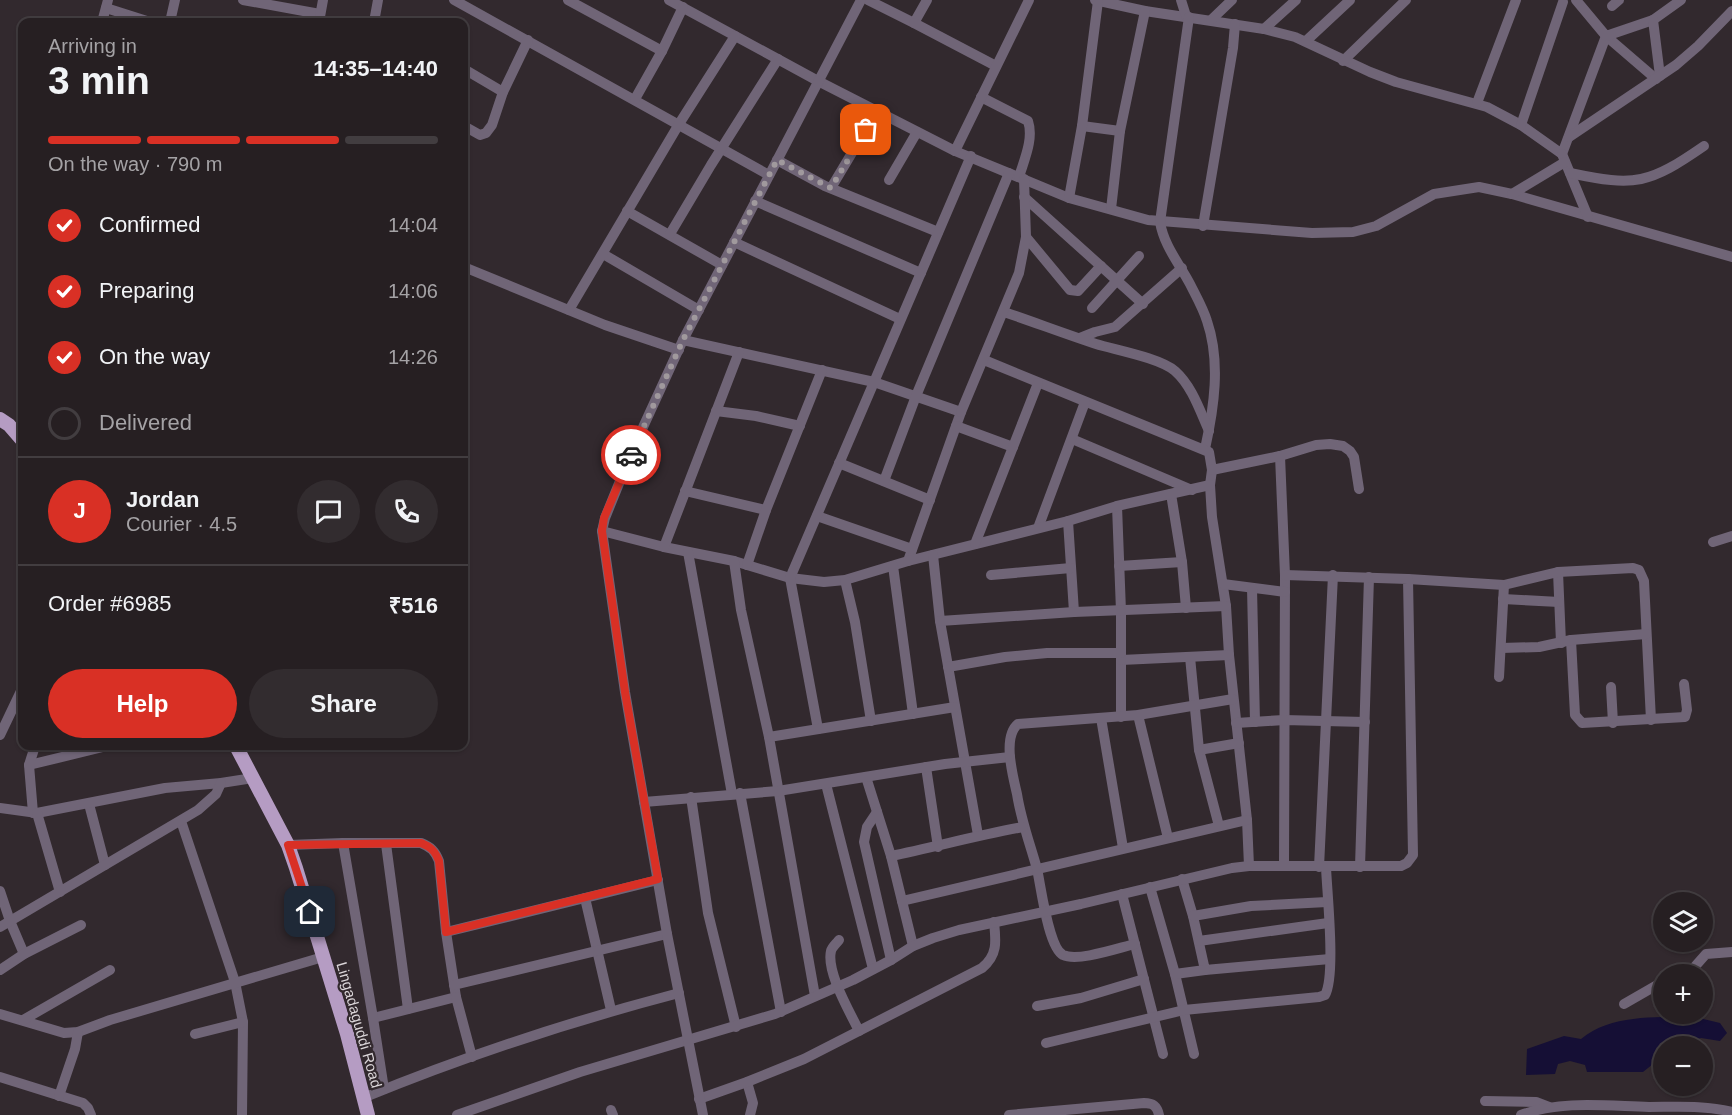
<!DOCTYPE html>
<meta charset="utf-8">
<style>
:root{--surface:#261f22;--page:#322c2f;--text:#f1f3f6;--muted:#a4a2a5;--line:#423d40;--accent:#d93025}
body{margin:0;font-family:Helvetica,sans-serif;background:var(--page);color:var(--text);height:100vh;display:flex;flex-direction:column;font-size:22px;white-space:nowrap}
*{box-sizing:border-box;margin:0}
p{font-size:20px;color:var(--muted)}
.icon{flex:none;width:33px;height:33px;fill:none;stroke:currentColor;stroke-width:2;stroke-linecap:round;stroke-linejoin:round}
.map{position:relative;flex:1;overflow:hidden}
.panel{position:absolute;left:18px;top:18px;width:450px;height:732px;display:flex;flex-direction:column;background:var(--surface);border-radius:12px;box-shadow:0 2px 4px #0004,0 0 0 2px var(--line)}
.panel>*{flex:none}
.tools{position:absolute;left:1653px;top:892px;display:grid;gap:12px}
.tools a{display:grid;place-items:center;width:60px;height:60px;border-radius:50%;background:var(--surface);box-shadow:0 2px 4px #0004,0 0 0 2px var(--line);font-size:30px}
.pin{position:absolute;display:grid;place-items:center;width:51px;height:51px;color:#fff;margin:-26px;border-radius:12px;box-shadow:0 3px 9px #0006}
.courier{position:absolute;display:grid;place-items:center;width:60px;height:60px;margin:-30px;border:4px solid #d93025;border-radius:50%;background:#fff;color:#222;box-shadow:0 2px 8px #0007}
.head em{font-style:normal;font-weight:600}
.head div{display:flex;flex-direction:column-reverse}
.head{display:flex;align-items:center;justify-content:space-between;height:102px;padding:0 30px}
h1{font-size:39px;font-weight:600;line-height:45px}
.bar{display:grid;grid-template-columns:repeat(4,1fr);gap:9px 6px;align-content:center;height:72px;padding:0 30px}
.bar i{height:8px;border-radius:4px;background:var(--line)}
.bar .on{background:var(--accent)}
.bar p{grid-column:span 4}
.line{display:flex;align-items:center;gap:15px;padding:0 30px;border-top:2px solid var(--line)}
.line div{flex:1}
.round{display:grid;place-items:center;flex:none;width:63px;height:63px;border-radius:32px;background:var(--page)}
ol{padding:0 30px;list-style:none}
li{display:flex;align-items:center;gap:18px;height:66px}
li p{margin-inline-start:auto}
li .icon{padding:6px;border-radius:50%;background:var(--accent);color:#fff;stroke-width:4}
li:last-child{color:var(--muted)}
li i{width:33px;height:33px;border:3px solid var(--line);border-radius:50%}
.primary-button{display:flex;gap:12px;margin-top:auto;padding:12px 30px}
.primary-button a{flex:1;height:69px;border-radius:36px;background:var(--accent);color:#fff;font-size:24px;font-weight:600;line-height:69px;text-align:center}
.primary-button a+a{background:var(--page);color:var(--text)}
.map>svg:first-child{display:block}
.water{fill:#150f35}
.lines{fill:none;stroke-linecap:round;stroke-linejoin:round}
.minor{stroke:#706577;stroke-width:10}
.major{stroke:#b59cc3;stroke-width:14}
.done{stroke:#a0999d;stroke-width:6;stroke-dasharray:0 10.8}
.route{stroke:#d93025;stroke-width:8}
.labels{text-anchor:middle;stroke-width:4.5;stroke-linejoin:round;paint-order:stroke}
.street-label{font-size:15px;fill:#dbd6d9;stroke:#32292e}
</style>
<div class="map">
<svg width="1732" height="1115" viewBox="0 0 1732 1115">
<rect width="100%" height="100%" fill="#32292e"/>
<!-- water -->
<path class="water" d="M1691 1016 1720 1023 1727 1033 1720 1041 1701 1038 1676 1047H1664L1663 1056 1643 1072H1587L1585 1065 1570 1061 1558 1064 1555 1074 1526 1075 1527 1049 1564 1036 1581 1039C1611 1014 1654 1018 1691 1016Z"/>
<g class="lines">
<!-- minor -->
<g class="minor">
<polyline points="243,0 320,14"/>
<polyline points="454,0 769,175"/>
<polyline points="568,0 662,51"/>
<polyline points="669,0 818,81 955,151 1069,198 1148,220 1312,233 1353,232 1376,226 1434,194 1479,187 1512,194 1732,257"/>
<polyline points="868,0 914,23 927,0"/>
<polyline points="1095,0 1145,11 1264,29 1295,37 1370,72 1396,82 1487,107 1521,125 1562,154 1606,36 1656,79"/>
<polyline points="1181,0 1186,16"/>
<polyline points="1576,0 1606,36 1653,20 1681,0"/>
<polyline points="1612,6 1619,0"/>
<polyline points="106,8 150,22"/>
<path d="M1189 17 1160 222C1164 246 1179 263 1190 284 1196 296 1203 308 1207 321 1221 362 1214 408 1205 449"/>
<polyline points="1211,20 1232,0"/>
<polyline points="1653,20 1660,76"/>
<polyline points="102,22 108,0"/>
<polyline points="170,22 175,0"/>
<polyline points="319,22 323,0"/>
<polyline points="374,22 378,0"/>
<polyline points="914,23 996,66"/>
<polyline points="1264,29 1296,0"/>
<polyline points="1306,41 1350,0"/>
<polyline points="1343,61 1406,0"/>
<polyline points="464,69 503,92"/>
<path d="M981 97 1028 121C1034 139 1024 160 1019 177"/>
<polyline points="635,99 662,51 683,7"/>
<polyline points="1477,103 1516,0"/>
<polyline points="1521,125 1563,2"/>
<polyline points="464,126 480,135 486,133 492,125 503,92 528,40"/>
<polyline points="1082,126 1120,131"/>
<polyline points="1569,137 1676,65 1698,46 1732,11"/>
<polyline points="955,151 1029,0"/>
<polyline points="1562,154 1588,217"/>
<polyline points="777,160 825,186 938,232"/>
<polyline points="464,164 464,199"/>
<path d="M1570 173C1636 187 1649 184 1704 146"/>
<polyline points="889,180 917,132"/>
<polyline points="831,188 877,111"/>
<polyline points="1512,194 1565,162"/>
<polyline points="1024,197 1143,304"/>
<polyline points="1069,198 1082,126 1098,1"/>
<polyline points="755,201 921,273"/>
<polyline points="1111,209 1120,131 1145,11"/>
<polyline points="627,211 722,265"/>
<polyline points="1203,226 1233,48 1235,24"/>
<polyline points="670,234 711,165 778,59"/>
<polyline points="1026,237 1070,290 1078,291 1101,266"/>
<polyline points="734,242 900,319"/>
<polyline points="603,254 699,310"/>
<polyline points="464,267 605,325 679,350"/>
<polyline points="1092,308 1139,256"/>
<polyline points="569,310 679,124 735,36"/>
<path d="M1004 312C1034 322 1065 334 1096 344 1116 350 1160 358 1175 371 1192 386 1200 411 1209 431"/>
<polyline points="1080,338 1095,332 1115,327 1182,268"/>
<polyline points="683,340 874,382 961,412 908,561"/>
<polyline points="984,360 1209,452 1212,470 1210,485 1212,517 1226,606 1229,655 1247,820 1249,866"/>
<polyline points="716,411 756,416 800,426"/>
<polyline points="961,412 1019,273 1026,237 1024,179"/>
<polyline points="956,426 1013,447"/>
<polyline points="1072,439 1192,490"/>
<polyline points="1280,456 1285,575 1284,866"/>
<polyline points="839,463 930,500"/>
<polyline points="1212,470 1280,456 1316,445 1330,444 1343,446 1350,451 1354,457 1359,489"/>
<polyline points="884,481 916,396 1009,173"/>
<polyline points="685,491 766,510"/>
<polyline points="1171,494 1182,562 1186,608"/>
<polyline points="1117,506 1121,611 1121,717"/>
<polyline points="817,516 912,549"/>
<polyline points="1068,521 1074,612"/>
<polyline points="1038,528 1085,402"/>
<polyline points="602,531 664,547 734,561 790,578 824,582 845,580 908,561 1068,521 1117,506 1210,485"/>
<polyline points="1713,542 1732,536"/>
<polyline points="975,544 1038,383"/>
<polyline points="664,547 739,352"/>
<polyline points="688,552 732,794"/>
<polyline points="933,555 940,621 978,835"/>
<polyline points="734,561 741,610 769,737 815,996"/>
<polyline points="747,565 766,510 822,370"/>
<polyline points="893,566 913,714"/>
<polyline points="1119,566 1182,562"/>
<polyline points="1558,572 1561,643"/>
<polyline points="991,575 1071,568"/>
<polyline points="1408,579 1504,585 1558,572 1633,568 1639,570 1644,581 1651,720"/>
<polyline points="845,580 855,622 871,721"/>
<polyline points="1223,584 1285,592"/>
<polyline points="1252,588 1255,722"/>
<polyline points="1503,599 1559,602"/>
<polyline points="940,621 1074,612 1226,606"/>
<polyline points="1571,640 1575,715 1582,723 1685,717 1687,710 1684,684"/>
<polyline points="1501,648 1539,647 1571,640 1646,634"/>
<polyline points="1190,657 1199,750 1219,826"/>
<polyline points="1121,660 1229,655"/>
<polyline points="948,667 1005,657 1047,653 1121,653"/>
<polyline points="1499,677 1504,585"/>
<polyline points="1611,687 1613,723"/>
<polyline points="1138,715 1168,838"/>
<polyline points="1101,718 1123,848"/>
<polyline points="1236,723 1284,720 1365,722"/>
<polyline points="818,729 790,578 971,156"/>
<polyline points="0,735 22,689"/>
<polyline points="769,737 955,707"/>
<polyline points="1199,750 1239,743"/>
<polyline points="29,765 107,746"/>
<polyline points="926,767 938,847"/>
<polyline points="866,777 891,856"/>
<polyline points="826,784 873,969"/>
<polyline points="740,793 781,1012"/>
<polyline points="691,797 708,913 736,1027"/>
<polyline points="644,802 778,791 945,764 1010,757"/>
<polyline points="89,804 105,865"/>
<polyline points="0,808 37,813 165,788 221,783 253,778"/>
<polyline points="877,812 867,827 864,842 891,960"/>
<polyline points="33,813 29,765 35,746"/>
<polyline points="37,813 60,892"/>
<polyline points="181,821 235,982 243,1022 242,1115"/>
<path d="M343 843H421C431 847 435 851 439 861L446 932 456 997 373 1018"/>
<polyline points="386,844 408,1009"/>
<polyline points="288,845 343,843 373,1018 384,1089"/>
<polyline points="1319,867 1333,575"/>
<polyline points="1360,867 1369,577"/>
<polyline points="1182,879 1193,916 1205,970 1330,959"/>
<polyline points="1150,887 1175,974 1194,1054"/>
<polyline points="0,891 10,921 24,954"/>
<polyline points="1122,894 1163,1054"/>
<polyline points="585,898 611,1010"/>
<polyline points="902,901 1247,820"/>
<polyline points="1193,916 1251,906 1327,902"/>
<polyline points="0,927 198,810 216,794 221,783"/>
<polyline points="446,932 658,880"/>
<path d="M839 940C836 944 832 947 831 951 826 972 850 1012 859 1031"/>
<polyline points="1199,941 1328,923"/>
<path d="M1135 944C1118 948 1078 962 1063 955 1048 947 1041 886 1037 869 1030 844 1021 820 1017 794 1013 776 1002 737 1018 724L1138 715 1233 699"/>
<path d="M913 946 891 856C935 847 978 835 1023 827"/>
<polyline points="0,970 24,954 81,925"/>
<polyline points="1175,974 1205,970"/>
<polyline points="1683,975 1691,971 1706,954 1732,952"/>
<polyline points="454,985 667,934"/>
<polyline points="456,997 472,1057"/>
<polyline points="1624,1004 1664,981"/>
<polyline points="1037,1006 1081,998 1144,979"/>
<polyline points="0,1014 64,1033 78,1032 110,1020 323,957"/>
<polyline points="23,1020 110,970"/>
<polyline points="195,1034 243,1022"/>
<path d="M1046 1043 1184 1010 1319 997 1325 995C1336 976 1327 893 1326 867"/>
<polyline points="0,1077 83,1103 88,1108 91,1115"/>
<polyline points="747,1082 753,1103 750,1115"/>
<polyline points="59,1096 75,1049 78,1032"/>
<path d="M363 1098C465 1056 572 1021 679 993"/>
<path d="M699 1099 747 1082 804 1059 982 968C998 955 996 941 994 922"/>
<polyline points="1485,1101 1536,1102 1549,1107"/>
<polyline points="611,1110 613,1115"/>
<polyline points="457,1115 580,1072 775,1014 853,980 891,960 913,946 933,938 959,930 1081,904 1232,868 1249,866 1401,866 1407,863 1413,855 1408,579 1285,575"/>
<polyline points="703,1115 667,934 625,692 602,531 605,518 633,449 683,340 861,0"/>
<path d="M1009 1115 1144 1103C1153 1103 1157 1106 1159 1115"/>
<path d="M1521 1115C1561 1100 1607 1106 1649 1107 1676 1107 1706 1105 1732 1112"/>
</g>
<!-- major -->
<g class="major">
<polyline points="0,419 9,425 22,440"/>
<polyline points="236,746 288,845 296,868 347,1034 368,1115"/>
</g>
</g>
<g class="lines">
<!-- done -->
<polyline class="done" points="631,455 683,340 777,160 831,188 866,130"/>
<!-- route -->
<path class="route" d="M310 912 288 845 421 843C431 847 435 851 439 861L446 932 658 879 625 692 602 531 604 518 631 455"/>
</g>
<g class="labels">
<!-- street labels -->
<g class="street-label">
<text transform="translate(359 1025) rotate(74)" y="5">Lingadaguddi Road</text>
</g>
</g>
</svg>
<div class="tools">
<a><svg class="icon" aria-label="layers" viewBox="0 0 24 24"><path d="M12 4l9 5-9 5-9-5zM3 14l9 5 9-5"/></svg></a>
<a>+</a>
<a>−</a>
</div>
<div class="pin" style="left:866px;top:130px;background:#ea580c"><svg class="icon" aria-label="bag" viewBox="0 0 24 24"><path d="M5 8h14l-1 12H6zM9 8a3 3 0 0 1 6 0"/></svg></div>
<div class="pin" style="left:310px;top:912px;background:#1f2937"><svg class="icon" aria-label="home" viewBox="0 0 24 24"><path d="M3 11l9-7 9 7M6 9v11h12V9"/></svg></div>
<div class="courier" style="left:631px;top:455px"><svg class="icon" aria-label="car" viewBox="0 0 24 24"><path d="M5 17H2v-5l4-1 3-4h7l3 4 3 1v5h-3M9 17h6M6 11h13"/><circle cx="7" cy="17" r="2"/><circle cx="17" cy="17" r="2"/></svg></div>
<section class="panel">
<div class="head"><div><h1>3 min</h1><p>Arriving in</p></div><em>14:35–14:40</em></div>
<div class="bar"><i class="on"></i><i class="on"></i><i class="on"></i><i></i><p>On the way · 790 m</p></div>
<ol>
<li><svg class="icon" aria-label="check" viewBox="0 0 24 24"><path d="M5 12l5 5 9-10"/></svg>Confirmed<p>14:04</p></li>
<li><svg class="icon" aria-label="check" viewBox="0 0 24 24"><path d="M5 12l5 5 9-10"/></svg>Preparing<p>14:06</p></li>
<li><svg class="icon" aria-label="check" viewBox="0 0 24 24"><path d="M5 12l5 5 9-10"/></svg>On the way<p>14:26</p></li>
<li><i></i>Delivered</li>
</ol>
<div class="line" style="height:108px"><b class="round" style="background:var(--accent);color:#fff">J</b><div><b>Jordan</b><p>Courier · 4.5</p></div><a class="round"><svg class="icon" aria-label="chat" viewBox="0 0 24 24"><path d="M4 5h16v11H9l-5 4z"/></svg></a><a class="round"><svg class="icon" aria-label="phone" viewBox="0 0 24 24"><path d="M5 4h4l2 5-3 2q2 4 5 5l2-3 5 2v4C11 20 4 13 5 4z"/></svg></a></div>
<div class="line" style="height:78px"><div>Order #6985</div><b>₹516</b></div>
<div class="primary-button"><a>Help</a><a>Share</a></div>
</section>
</div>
